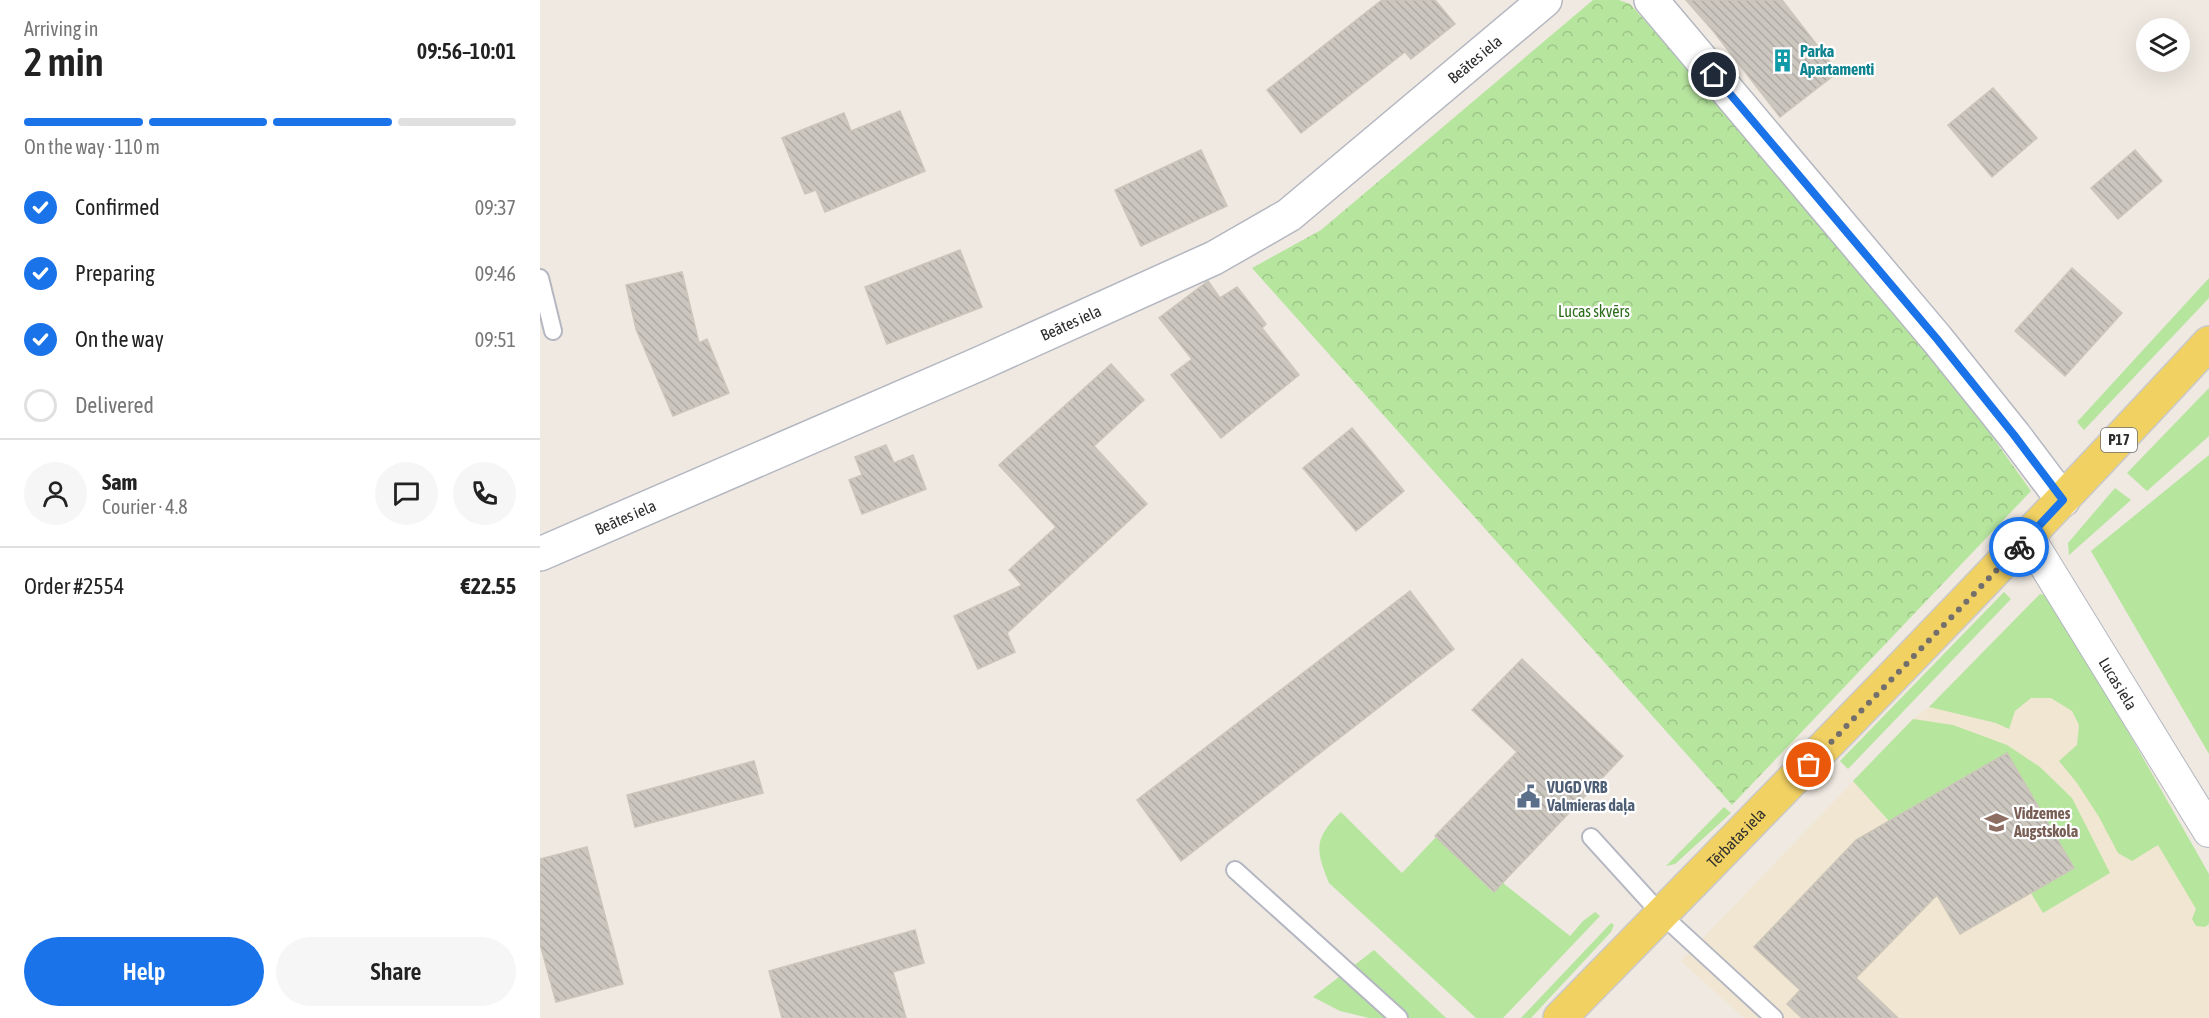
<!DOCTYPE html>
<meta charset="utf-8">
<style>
:root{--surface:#fff;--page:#f6f6f6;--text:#222;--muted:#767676;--line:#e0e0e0;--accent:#1a73e8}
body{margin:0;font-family:"Asap Condensed",sans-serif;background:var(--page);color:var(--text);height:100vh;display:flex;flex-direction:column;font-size:22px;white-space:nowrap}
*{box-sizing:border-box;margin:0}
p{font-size:20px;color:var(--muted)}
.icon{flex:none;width:33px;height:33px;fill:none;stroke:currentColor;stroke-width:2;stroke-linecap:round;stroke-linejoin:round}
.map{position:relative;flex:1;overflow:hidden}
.details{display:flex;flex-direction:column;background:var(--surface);width:540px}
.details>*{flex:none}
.buttons{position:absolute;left:1596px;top:18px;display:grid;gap:12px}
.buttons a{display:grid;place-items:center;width:54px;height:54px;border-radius:50%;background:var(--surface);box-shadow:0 6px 24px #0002;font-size:30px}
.pin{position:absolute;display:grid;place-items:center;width:51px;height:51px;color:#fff;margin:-26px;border:3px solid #fff;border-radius:50%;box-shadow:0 2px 6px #0007}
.courier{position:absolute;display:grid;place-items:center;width:60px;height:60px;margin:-30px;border:4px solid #1a73e8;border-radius:50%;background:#fff;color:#222;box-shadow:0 2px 8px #0007}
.headline em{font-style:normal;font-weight:600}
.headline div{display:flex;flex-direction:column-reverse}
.headline{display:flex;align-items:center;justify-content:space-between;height:102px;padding:0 24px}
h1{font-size:39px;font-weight:600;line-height:45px}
.bar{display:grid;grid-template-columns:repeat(4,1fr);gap:9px 6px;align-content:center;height:72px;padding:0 24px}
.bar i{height:8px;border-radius:4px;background:var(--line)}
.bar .active{background:var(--accent)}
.bar p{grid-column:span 4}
.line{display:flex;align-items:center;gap:15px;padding:0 24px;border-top:2px solid var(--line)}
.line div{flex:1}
.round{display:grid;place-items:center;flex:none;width:63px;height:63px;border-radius:32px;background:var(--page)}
ol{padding:0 24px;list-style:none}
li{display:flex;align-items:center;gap:18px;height:66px}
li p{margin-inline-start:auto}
li .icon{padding:6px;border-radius:50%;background:var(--accent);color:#fff;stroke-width:4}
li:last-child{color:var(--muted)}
li i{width:33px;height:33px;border:3px solid var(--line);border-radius:50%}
.button{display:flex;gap:12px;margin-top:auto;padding:12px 24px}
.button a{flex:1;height:69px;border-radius:36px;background:var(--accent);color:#fff;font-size:24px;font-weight:600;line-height:69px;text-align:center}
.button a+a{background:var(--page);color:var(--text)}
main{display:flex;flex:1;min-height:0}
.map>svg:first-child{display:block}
.education{fill:#f0e6d1}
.grass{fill:#b6e59e}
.forest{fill:url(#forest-crowns)}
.building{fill:url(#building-back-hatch);stroke:#cbc5ba;stroke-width:1.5}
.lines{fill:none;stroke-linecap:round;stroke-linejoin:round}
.lane-casing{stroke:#b4b7c1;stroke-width:20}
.street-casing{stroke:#b4b7c1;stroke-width:34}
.secondary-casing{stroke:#b4b7c1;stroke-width:36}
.primary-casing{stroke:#c9c9c9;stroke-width:36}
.lane{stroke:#fff;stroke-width:16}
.street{stroke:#fff;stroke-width:32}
.secondary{stroke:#fff;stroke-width:33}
.primary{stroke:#f2d163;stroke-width:33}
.done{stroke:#726f6d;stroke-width:6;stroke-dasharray:0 10.8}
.route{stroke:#1a73e8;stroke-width:8}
.labels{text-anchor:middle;stroke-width:4.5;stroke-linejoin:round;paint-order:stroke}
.shield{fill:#fff;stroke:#6d6d6d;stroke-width:1.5}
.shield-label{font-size:15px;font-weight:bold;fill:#2e2e2e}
.culture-label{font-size:16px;font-weight:bold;fill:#0d838f;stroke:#fff;text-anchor:start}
.street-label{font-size:16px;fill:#2e2e2e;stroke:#fff}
.park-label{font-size:16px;fill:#2c6e1b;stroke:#fff}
.service-label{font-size:16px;font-weight:bold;fill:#4e5e75;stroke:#fff;text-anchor:start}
.education-label{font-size:16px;font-weight:bold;fill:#785e54;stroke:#fff;text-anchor:start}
</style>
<main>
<section class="details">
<div class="headline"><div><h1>2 min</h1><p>Arriving in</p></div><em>09:56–10:01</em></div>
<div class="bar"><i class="active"></i><i class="active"></i><i class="active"></i><i></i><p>On the way · 110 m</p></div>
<ol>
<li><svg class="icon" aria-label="check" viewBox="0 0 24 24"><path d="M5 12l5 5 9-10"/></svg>Confirmed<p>09:37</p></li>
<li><svg class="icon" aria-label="check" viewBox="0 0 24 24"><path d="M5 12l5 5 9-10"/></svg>Preparing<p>09:46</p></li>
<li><svg class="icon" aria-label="check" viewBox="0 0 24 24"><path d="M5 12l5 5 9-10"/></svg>On the way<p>09:51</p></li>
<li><i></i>Delivered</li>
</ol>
<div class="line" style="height:108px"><a class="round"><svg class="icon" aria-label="person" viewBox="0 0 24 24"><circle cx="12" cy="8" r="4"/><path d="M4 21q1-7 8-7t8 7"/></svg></a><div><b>Sam</b><p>Courier · 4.8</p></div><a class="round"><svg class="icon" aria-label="chat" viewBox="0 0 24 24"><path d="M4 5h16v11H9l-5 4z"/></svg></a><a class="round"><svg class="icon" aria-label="phone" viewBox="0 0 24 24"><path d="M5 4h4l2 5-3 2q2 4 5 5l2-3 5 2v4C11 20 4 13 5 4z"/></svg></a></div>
<div class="line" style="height:78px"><div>Order #2554</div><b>€22.55</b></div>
<div class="button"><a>Help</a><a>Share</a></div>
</section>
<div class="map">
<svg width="1669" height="1018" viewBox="0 0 1669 1018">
<defs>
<pattern id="forest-crowns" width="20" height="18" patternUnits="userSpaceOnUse" patternTransform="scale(1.5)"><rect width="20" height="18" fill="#b6e59e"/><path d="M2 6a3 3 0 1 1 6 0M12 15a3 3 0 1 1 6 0" fill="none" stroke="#9dc588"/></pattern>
<pattern id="building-back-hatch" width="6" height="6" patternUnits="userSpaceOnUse" patternTransform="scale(1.5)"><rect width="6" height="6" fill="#cbc7bf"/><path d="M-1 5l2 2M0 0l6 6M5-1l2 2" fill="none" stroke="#afaba4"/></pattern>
</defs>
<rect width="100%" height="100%" fill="#efe9e1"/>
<!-- education -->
<polygon class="education" points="1500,594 1669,874 1669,1018 1204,1018 1141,961 1373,719 1389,707"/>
<!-- grass -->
<g class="grass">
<polygon points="1669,278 1669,298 1544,430 1537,422"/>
<polygon points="1669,388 1669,436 1607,491 1587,473"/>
<polygon points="1669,455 1669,754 1551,551"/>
<polygon points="1575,488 1591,500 1529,555 1528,543"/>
<polygon points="1464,592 1471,599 1308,769 1300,761"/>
<polygon points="1500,594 1511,596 1669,874 1669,924 1665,927 1656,926 1652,919 1656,909 1618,845 1592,861 1578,853 1559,817 1537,783 1519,761 1537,745 1539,725 1532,711 1511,698 1491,698 1475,711 1469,729 1456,723 1389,707"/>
<polygon points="1373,719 1413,725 1467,745 1500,767 1532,798 1570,873 1503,913 1491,893 1534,868 1349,821 1313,781"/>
<polygon points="1184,807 1191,813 1135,864 1126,866"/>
<path d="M801 812 862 873 896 837 953 892 963 883 1030 936 1043 921 1055 912 1060 916 963 1018H936L789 883C775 849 774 838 801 812Z"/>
<polygon points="1071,923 1074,925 1071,932 991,1018 981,1018"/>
<polygon points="834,950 906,1018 829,1018 800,1011 773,997"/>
</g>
<!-- forest -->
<polygon class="forest" points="1053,0 1079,0 1090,4 1118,35 1378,343 1449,432 1491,491 1192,805 712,268 781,230"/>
<!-- building -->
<g class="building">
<polygon points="842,0 895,0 915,24 871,59 865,52 761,133 727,90"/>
<polygon points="1146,0 1242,0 1298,72 1240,117 1174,32"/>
<polygon points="1453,88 1497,138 1452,177 1408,125"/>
<polygon points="360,111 385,171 285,212 276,190 265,194 242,138 304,113 311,131"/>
<polygon points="661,150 687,206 601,246 575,190"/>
<polygon points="1595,150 1622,181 1578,219 1551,188"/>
<polygon points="420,250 442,307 347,344 325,287"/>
<polygon points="1532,268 1582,313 1525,376 1475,331"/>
<polygon points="142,272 159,343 167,339 189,393 133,416 96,329 86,285"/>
<polygon points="668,281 680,298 697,287 726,324 722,328 759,375 681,438 631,375 652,359 619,318"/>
<polygon points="571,364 604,400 554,446 607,504 467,633 475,652 438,669 414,616 482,585 469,570 516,527 459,465"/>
<polygon points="812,428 864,491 816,531 763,468"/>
<polygon points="346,445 354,463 373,455 386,489 322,514 309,480 322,475 315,457"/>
<polygon points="870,591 914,649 641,861 597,800"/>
<polygon points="982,659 1083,756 954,892 895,836 977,752 932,710"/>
<polygon points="1467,753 1534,868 1420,934 1397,895 1316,978 1358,1018 1262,1018 1247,1004 1260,990 1214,947 1316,840"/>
<polygon points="214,761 223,793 95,827 87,795"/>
<polygon points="47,847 83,984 16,1002 0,944 0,859"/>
<polygon points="375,930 384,963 353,972 366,1018 242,1018 229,971"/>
</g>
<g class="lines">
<defs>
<g id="lane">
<polyline points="0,278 13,331"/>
<polyline points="1051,837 1121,914 1234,1018"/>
<polyline points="695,870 859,1018"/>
</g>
<g id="street">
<path id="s1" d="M1488 537 1669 831"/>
</g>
<g id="secondary">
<polyline points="1111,0 1397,339 1474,435 1523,500"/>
<path id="s2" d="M0 554 439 364 674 258 749 215 1005 0"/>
</g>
<g id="primary">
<path id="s3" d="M1020 1018C1238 795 1457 572 1669 343"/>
</g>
</defs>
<!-- lane casing -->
<use href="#lane" class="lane-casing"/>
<!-- street casing -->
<use href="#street" class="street-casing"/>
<!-- secondary casing -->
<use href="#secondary" class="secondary-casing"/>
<!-- primary casing -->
<use href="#primary" class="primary-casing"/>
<!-- lane -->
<use href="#lane" class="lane"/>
<!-- street -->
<use href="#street" class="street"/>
<!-- secondary -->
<use href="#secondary" class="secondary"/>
<!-- primary -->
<use href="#primary" class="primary"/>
</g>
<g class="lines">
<!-- done -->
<polyline class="done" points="1269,765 1479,547"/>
<!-- route -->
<polyline class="route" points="1174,75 1397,339 1474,435 1523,500 1479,547"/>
</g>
<!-- icons -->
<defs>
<symbol id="building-bare" viewBox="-9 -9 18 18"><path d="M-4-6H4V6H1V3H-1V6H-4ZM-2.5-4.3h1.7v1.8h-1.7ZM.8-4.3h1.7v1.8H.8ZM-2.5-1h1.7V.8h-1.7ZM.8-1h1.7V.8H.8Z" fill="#0f9aa8" stroke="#fff" stroke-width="2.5" paint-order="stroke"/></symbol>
<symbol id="civic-bare" viewBox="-9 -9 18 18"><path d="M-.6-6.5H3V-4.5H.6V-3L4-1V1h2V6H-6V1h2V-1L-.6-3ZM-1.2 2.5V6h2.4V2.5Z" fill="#5c6f8a" stroke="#fff" stroke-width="2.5" paint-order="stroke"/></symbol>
<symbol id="university-bare" viewBox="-9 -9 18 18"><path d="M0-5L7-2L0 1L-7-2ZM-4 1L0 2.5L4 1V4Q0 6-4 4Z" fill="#8d6e63" stroke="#fff" stroke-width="2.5" paint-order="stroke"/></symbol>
</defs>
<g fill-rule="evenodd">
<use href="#building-bare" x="1226" y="44" width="33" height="33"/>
<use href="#civic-bare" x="972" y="780" width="33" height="33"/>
<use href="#university-bare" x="1440" y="806" width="33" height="33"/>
</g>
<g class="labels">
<!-- shield labels -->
<rect class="shield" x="1561" y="428" width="36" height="24" rx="4.5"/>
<g class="shield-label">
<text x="1579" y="445">P17</text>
</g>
<!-- culture labels -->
<g class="culture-label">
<text x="1260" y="57">Parka<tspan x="1260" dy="18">Apartamenti</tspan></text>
</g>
<!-- street labels -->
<g class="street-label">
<text dy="6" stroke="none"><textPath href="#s2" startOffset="1065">Beātes iela</textPath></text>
<text dy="6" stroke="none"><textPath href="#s2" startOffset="579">Beātes iela</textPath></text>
<text dy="6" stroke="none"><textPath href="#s2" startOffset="93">Beātes iela</textPath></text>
<text dy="6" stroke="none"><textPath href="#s1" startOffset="172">Lucas iela</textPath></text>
<text dy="6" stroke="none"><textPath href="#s3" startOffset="252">Tērbatas iela</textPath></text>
</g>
<!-- park labels -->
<g class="park-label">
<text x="1054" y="317">Lucas skvērs</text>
</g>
<!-- service labels -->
<g class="service-label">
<text x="1007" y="793">VUGD VRB<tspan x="1007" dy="18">Valmieras daļa</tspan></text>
</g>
<!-- education labels -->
<g class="education-label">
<text x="1474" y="819">Vidzemes<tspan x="1474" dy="18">Augstskola</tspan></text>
</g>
</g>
</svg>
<div class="buttons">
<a><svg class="icon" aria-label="layers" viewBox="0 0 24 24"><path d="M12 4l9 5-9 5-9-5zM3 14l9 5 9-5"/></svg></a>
</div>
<div class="pin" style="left:1269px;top:765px;background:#ea580c"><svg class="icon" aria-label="bag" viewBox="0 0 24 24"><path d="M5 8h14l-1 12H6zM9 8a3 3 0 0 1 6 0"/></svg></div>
<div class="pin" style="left:1174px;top:75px;background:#1f2937"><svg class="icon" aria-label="home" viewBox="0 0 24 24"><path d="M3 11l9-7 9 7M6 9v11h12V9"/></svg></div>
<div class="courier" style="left:1479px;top:547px"><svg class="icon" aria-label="bike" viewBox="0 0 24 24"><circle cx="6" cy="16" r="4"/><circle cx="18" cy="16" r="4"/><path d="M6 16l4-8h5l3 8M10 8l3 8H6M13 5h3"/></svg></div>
</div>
</main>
